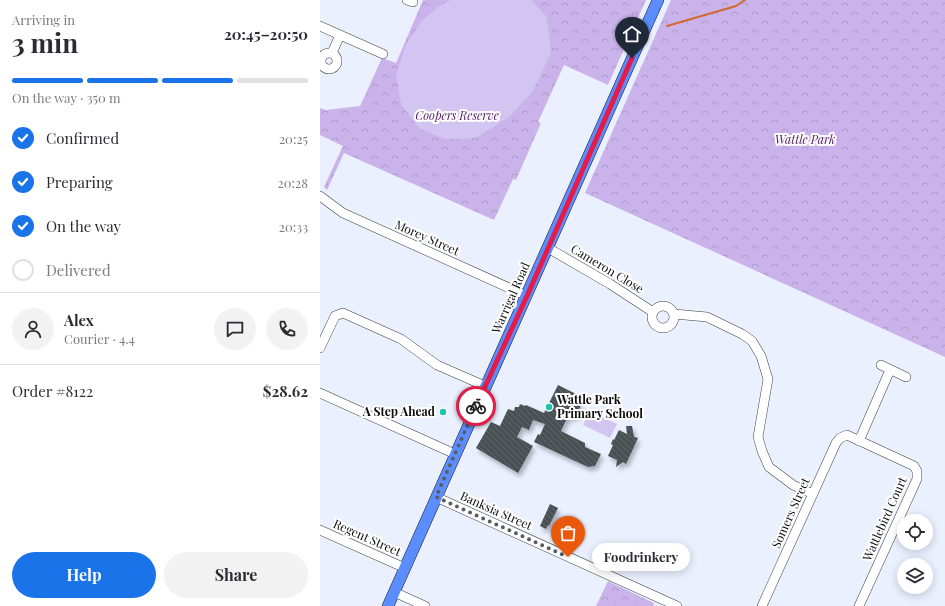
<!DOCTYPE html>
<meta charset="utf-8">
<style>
:root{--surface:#fff;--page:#f2f2f3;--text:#2b2b33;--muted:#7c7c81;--line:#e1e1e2;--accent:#1a73e8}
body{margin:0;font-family:"Playfair Display",serif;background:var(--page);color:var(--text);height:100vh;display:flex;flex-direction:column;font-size:15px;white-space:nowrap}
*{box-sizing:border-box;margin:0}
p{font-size:13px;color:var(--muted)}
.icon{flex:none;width:22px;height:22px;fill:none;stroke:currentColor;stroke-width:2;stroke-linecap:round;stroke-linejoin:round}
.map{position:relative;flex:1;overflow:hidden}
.details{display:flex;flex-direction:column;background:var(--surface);width:320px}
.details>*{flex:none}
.buttons{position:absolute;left:577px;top:514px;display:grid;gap:8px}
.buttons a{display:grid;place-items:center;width:36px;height:36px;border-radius:50%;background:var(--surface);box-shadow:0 2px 10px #0003;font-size:20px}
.pin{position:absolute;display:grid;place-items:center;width:34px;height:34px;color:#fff;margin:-41px -17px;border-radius:50% 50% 50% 0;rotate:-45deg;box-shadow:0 0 4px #0007}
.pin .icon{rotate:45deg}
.courier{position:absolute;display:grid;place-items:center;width:40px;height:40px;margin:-20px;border:3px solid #e11d48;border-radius:50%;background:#fff;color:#222;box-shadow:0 1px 5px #0007}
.bubble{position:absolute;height:28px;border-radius:14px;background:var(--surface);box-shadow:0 2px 10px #0003;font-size:13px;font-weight:700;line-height:28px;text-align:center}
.head em{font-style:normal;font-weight:700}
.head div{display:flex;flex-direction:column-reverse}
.head{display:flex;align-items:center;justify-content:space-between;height:68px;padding:0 12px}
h1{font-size:26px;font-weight:700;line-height:30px}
.bar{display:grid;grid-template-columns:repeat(4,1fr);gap:6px 4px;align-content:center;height:48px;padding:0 12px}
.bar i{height:5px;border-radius:3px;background:var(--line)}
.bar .current{background:var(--accent)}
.bar p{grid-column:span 4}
.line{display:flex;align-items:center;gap:10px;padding:0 12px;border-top:1px solid var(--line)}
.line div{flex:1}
.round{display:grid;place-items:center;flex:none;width:42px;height:42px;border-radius:21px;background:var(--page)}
ol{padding:0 12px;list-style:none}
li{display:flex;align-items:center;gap:12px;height:44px}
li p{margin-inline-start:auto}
li .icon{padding:4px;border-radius:50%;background:var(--accent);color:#fff;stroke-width:4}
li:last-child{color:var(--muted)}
li i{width:22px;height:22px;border:2px solid var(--line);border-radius:50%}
.cta{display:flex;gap:8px;margin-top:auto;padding:8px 12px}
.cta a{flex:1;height:46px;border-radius:24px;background:var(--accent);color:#fff;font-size:16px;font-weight:700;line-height:46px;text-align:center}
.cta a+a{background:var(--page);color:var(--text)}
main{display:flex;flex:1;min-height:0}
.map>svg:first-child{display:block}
.park{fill:url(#park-crowns)}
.pitch{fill:#d2c5f2}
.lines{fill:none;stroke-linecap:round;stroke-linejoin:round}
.stream{stroke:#d46730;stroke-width:2}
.building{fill:url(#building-back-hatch);filter:url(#shadow)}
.minor-casing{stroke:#3f3f3f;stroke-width:10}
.major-casing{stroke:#1d1d1d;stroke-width:12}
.minor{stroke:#fff;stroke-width:9}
.major{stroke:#5b8dff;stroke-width:11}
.done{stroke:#5a5c61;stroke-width:4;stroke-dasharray:0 7.2}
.route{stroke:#e11d48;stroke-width:5}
.poi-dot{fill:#1ec2b0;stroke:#fff;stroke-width:1.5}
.labels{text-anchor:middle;stroke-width:4;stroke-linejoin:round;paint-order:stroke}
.park-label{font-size:12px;font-style:italic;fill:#521a66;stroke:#fff}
.street-label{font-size:12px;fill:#0c0c0c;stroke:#fff}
.poi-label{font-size:12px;font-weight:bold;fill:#0c0c0c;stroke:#fff;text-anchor:start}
</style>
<main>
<section class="details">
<div class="head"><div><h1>3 min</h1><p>Arriving in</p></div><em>20:45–20:50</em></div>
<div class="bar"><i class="current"></i><i class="current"></i><i class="current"></i><i></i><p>On the way · 350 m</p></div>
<ol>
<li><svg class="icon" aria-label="check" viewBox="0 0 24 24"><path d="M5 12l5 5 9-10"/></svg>Confirmed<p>20:25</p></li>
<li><svg class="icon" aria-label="check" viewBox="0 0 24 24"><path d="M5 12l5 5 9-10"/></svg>Preparing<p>20:28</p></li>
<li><svg class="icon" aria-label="check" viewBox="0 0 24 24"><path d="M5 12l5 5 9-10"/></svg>On the way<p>20:33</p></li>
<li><i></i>Delivered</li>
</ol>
<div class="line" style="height:72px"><a class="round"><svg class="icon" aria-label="person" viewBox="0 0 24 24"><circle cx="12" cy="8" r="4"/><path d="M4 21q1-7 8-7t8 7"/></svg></a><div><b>Alex</b><p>Courier · 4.4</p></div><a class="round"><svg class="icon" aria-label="chat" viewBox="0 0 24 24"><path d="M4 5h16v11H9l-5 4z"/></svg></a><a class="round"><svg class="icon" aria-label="phone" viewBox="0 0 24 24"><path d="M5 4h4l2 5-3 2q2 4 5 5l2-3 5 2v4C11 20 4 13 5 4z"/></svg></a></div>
<div class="line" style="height:52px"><div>Order #8122</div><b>$28.62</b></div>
<div class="cta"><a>Help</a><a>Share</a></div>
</section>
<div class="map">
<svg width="625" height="606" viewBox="0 0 625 606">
<defs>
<pattern id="park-crowns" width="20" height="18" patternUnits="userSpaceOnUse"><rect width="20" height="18" fill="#cab3eb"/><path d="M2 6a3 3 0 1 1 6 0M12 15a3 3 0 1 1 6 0" fill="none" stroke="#ac99c8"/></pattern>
<pattern id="building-back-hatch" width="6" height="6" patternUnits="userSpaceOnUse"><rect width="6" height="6" fill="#485155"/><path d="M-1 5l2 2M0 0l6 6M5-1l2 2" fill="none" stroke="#5e6568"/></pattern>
<filter id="shadow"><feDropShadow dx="2.5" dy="4" stdDeviation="2" flood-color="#0004"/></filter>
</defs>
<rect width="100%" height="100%" fill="#ebf0ff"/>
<!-- park -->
<g class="park">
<polygon points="103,0 326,0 288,85 244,65 218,122 221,123 196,180 193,179 174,220 24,153 7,190 4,187 23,146 0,135 0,108 6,110 40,106 62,58 76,63"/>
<polygon points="351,0 625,0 625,357 265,193"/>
<polygon points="288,581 334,603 333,606 276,606"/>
</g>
<!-- pitch -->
<g class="pitch">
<polygon points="131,0 211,0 227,17 231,52 213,91 189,117 156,138 125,139 99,128 81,104 76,74 87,43 102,21 119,6"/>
<polygon points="269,411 297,424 290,438 263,425"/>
</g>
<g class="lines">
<!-- stream -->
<polyline class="stream" points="347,26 416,6 425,0"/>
</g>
<!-- building -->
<g class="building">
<polygon points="238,385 258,395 256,400 257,400 256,402 261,405 255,418 250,415 249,419 247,418 241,431 265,443 265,447 281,454 275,466 268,467 214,442 218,434 220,435 225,424 213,420 209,430 202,427 197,437 213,446 198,473 156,448 171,422 180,426 188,409 194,411 195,407 199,407 200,404 205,406 206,405 224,413"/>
<polygon points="306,426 312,426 314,437 318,438 306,464 303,462 296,467 297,460 288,456 293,445 291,444 293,439 294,440 299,430 307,434"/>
<polygon points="230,504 238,508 229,526 228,525 226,529 220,526"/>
</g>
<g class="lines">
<defs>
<g id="minor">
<polyline points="87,0 93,2"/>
<polyline points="0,26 63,54"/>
<circle cx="9" cy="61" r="8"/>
<polyline points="12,53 20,35"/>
<polyline points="0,196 23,213 207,296"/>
<polyline points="228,248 290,284 333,312"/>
<circle cx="343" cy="317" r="11"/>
<polyline points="354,314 387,317 422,334 432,341 441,356 448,379 438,437 442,451 449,467 473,485 493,494"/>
<polyline points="0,348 15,316 23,313 81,339 117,365 165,386"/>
<polyline points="561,365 586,377"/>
<polyline points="0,393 135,454"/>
<polyline points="539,441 570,370"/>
<polyline points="116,497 357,606"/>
<polyline points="0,530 85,568"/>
<polyline points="74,592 105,606"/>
<polyline points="442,606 516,443 520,438 527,435 594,466 597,471 597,479 539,606"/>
</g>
<polyline id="major" points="68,606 338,0"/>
</defs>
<!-- minor casing -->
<use href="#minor" class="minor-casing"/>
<!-- major casing -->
<use href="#major" class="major-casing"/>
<!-- minor -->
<use href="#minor" class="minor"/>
<!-- major -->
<use href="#major" class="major"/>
</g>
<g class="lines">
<!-- done -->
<polyline class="done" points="156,406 116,497 248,557"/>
<!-- route -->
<polyline class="route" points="156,406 207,296 312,58"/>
</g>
<!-- markers -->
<g class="poi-dot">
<circle cx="229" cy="407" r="4"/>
<circle cx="123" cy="412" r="4"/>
</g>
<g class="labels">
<!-- park labels -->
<g class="park-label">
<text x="137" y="120">Coopers Reserve</text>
<text x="485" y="144">Wattle Park</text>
</g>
<!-- street labels -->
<g class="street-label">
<text transform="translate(107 238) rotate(24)" y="4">Morey Street</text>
<text transform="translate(287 269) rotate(31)" y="4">Cameron Close</text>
<text transform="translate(191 298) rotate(-66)" y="4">Warrigal Road</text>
<text transform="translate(176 511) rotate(24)" y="4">Banksia Street</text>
<text transform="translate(471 513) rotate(-66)" y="4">Somers Street</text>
<text transform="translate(565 519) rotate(-66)" y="4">Wattlebird Court</text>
<text transform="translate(47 538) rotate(24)" y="4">Regent Street</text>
</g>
<!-- poi labels -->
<g class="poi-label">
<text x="237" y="404">Wattle Park<tspan x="237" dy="14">Primary School</tspan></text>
<text x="115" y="416" text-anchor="end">A Step Ahead</text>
</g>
</g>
</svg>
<div class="buttons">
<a><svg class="icon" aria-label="locate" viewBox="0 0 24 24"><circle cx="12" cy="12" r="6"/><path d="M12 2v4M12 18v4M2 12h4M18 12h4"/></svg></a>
<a><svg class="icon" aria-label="layers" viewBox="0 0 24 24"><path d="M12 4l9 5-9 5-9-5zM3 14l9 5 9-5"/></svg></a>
</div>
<div class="pin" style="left:248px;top:557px;background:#ea580c"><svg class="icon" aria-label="bag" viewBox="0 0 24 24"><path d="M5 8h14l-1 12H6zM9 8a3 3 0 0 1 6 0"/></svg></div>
<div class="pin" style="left:312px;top:58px;background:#1f2937"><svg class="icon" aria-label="home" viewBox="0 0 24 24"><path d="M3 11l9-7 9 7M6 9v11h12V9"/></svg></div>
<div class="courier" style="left:156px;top:406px"><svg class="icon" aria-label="bike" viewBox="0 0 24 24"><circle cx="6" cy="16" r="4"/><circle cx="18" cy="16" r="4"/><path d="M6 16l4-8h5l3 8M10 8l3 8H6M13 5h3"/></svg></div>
<div class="bubble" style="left:272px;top:543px;width:98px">Foodrinkery</div>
</div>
</main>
